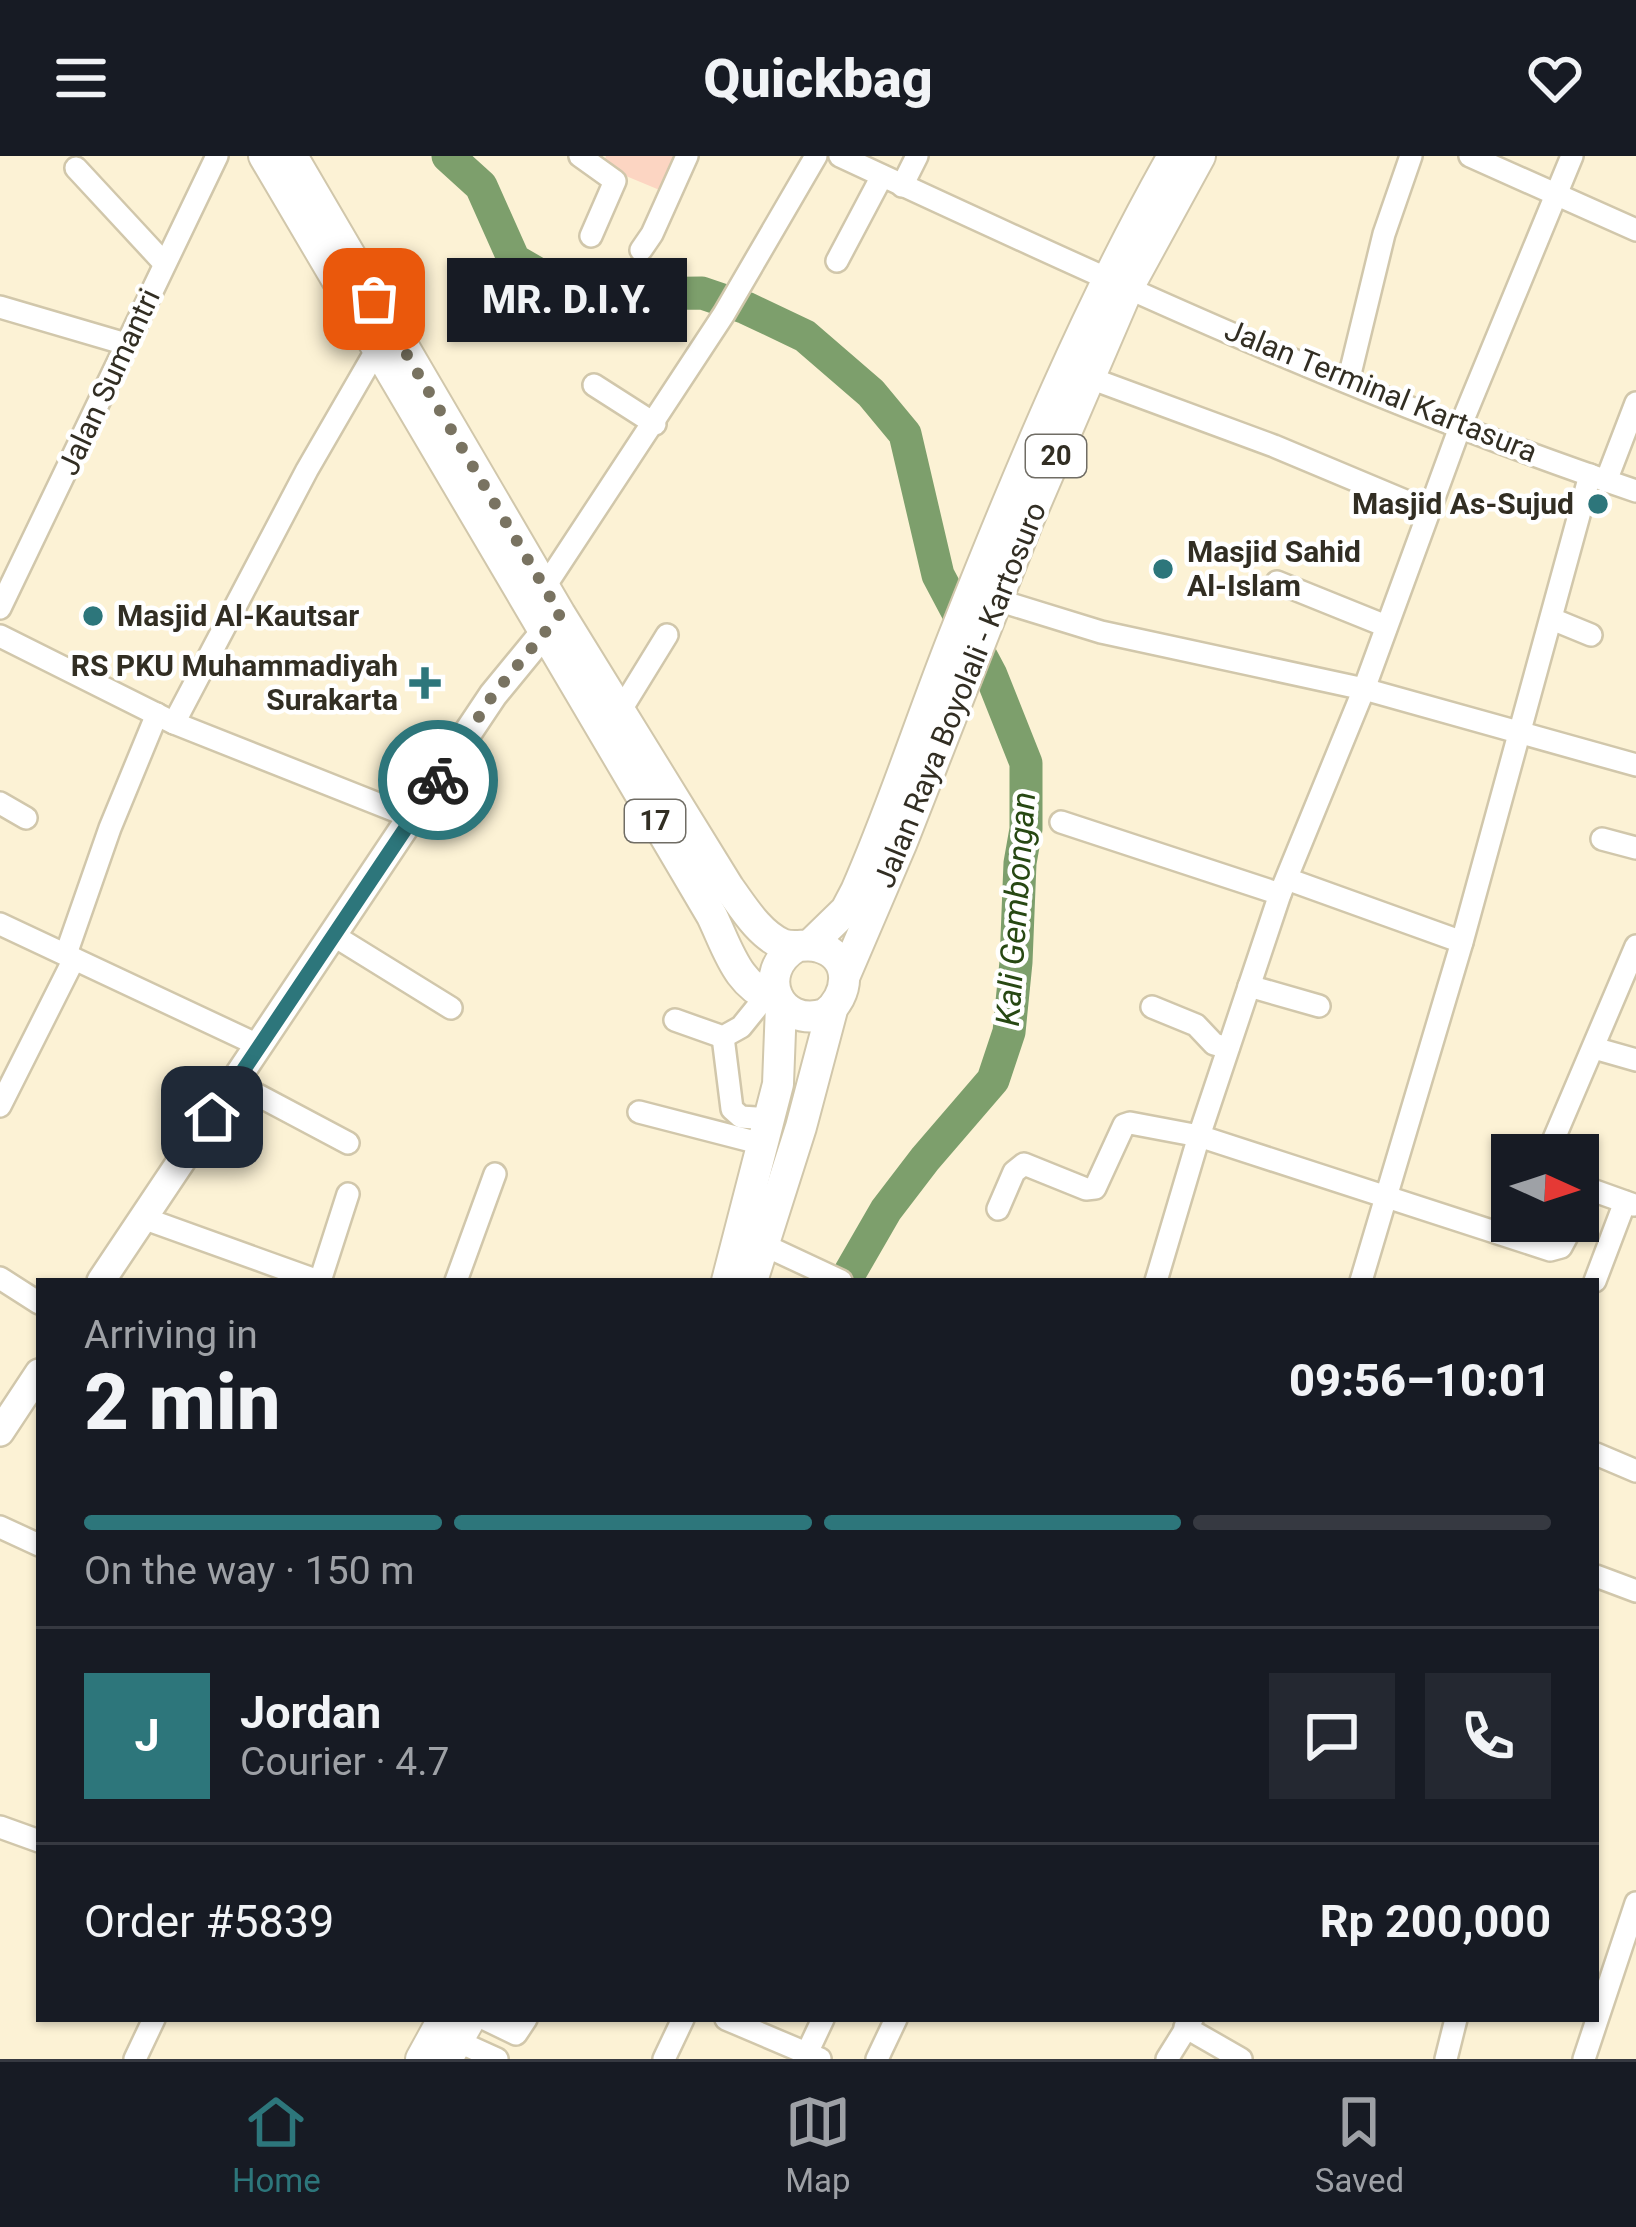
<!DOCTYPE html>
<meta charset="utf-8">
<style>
:root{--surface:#171b24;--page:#242831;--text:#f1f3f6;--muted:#9ea1a6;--line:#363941;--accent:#2d767b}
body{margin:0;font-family:Roboto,sans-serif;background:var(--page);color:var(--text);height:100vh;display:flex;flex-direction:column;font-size:45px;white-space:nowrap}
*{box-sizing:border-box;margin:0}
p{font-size:39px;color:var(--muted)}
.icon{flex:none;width:66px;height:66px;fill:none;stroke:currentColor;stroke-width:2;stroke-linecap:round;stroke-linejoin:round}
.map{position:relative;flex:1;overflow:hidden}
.details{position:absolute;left:36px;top:1122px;width:1563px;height:744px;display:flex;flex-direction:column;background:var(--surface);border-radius:0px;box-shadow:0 3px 9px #0004}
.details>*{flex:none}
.needle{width:78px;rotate:93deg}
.fabs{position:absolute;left:1491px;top:978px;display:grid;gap:24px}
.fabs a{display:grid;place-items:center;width:108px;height:108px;border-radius:0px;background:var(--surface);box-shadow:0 3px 9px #0004;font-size:60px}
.pin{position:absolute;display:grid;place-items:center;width:102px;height:102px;color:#fff;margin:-51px;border-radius:24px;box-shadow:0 6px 18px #0006}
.courier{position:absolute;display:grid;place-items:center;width:120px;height:120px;margin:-60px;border:9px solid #2d767b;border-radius:50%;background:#fff;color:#222;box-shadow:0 3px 15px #0007}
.bubble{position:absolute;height:84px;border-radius:0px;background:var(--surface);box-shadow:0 3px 9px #0004;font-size:39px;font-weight:800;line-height:84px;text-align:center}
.summary em{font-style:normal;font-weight:800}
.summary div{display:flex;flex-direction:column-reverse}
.summary{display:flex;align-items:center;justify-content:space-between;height:204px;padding:0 48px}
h1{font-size:78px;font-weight:800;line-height:90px}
.bar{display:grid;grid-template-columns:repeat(4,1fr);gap:18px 12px;align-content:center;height:144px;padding:0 48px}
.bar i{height:15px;border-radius:9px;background:var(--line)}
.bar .active{background:var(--accent)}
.bar p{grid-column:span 4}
.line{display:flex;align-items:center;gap:30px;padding:0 48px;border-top:3px solid var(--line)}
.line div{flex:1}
.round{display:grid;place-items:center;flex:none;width:126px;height:126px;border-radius:0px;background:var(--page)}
header{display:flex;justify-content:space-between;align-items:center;height:156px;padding:0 48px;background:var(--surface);font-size:54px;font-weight:800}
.menu{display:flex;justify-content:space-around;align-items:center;height:168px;border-top:3px solid var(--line);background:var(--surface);font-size:33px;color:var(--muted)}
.menu a{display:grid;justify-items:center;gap:6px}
.menu .active{color:var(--accent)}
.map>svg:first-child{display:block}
.green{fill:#fcd5c2}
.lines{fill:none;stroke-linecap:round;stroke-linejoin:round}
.river{stroke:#7d9f6c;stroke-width:33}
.minor-casing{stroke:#d1c7ab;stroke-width:26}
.major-casing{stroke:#d1c7ab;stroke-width:32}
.highway-casing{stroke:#d1c7ab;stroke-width:34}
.minor{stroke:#fff;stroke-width:21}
.major{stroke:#fff;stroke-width:27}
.highway{stroke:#fff;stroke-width:30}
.done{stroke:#797361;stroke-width:12;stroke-dasharray:0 21.6}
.route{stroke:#2d767b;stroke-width:15}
.poi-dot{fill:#2d767b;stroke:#fff;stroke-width:4.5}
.labels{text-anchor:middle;stroke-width:9;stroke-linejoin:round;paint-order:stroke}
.shield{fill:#fff;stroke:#706d65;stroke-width:3}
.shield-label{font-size:27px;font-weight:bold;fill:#322e23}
.street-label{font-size:30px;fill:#322e23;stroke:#fff}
.poi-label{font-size:30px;font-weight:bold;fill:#322e23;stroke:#fff;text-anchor:end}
.water-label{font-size:33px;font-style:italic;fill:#274813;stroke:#fff}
</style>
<header><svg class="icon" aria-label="menu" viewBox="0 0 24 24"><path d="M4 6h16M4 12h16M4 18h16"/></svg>Quickbag<svg class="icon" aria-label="heart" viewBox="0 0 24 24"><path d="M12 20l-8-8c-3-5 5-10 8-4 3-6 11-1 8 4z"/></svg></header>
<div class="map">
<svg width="1636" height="1903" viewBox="0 0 1636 1903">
<rect width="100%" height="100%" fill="#fcf2d5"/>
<!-- green -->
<polygon class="green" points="606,0 677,0 662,35 602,10"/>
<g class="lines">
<!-- river -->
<polyline class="river" points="448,0 481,30 514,104 545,122 622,138 702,137 746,152 805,180 871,237 905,278 938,419 991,519 1026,607 1026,673 1020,707 1016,806 1009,876 993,924 925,1003 886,1054 845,1125"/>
<defs>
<g id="minor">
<polyline points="580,0 615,25 591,80"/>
<path d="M840 0C1100 121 1363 243 1636 335"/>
<polyline points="1470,0 1636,74"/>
<polyline points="76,12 164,107"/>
<polyline points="902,30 917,0"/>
<polyline points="641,94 652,78 687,0"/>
<polyline points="837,105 882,20"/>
<polyline points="0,151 126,188"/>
<polyline points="1090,222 1274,290 1429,355"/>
<polyline points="1348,226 1384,78 1411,0"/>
<polyline points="594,229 655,268"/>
<polyline points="1606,325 1636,247"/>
<polyline points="1277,426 1386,470"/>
<polyline points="538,441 724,158 816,0"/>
<polyline points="997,444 1101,476 1364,533 1636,609"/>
<polyline points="0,452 217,0"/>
<polyline points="1552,463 1591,479"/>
<polyline points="0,480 174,567 411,661"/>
<polyline points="619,557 667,479"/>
<polyline points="174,567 307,314 377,193"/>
<polyline points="0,647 26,662"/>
<polyline points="1061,666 1280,738"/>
<polyline points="1602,683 1636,692"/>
<polyline points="1287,723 1462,786"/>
<polyline points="0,768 260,890"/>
<polyline points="333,779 451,852"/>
<polyline points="66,798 110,672 157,558"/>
<polyline points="1249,830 1319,850"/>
<polyline points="1152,851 1196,869 1214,888 1228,892"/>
<polyline points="675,864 723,881 741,871 766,840"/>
<polyline points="723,881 732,953 741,961 769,963"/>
<polyline points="1594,892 1636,904"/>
<polyline points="235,927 348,987"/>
<polyline points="0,950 74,803"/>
<polyline points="639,956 763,988"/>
<polyline points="1547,999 1636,790"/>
<polyline points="1578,1029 1634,1049"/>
<polyline points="998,1053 1014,1016 1024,1008 1086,1033 1095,1032 1124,969 1130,967 1199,980 1550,1094 1561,1091 1575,1065"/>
<polyline points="143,1062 318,1125"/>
<polyline points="764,1089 841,1125"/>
<polyline points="0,1122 39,1147"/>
<polyline points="320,1125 348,1038"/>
<polyline points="456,1125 495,1018"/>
<polyline points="1156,1125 1199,980 1280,738 1364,533 1460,271 1572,0"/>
<polyline points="1361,1125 1462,786 1590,319"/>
<polyline points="1595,1125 1625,1046"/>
<polyline points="1596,1298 1636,1315"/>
<polyline points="0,1371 39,1389"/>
<polyline points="1596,1420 1636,1435"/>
<polyline points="0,1671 39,1685"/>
<polyline points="485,1863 516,1878 526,1863"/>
<polyline points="726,1863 820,1903"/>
<polyline points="1185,1871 1241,1903"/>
<polyline points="457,1885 497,1903"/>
<polyline points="807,1897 823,1863"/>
<polyline points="135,1903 154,1863"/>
<polyline points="664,1903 683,1863"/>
<polyline points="877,1903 896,1863"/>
<polyline points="1167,1903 1192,1863"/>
<polyline points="1446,1903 1456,1863"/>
<polyline points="1584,1903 1636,1747"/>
</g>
<g id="major">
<polyline points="101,1125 493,539 557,461"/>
<polyline points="0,1276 39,1217"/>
</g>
<g id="highway">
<path d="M264 0 712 760C728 793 738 833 777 843"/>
<path d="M292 0 560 458 729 732C743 751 759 778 782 788 794 793 807 787 819 791 854 801 849 841 825 858 778 873 754 816 796 791"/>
<path d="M810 789 846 754 856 735C894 649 922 559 957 472 1021 311 1088 150 1173 0"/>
<polyline points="845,819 902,686 1028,365 1129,130 1200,0"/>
<polyline points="727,1125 778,928 781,849"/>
<polyline points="752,1125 801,971 832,854"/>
<polyline points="421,1903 443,1863"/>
<polyline points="447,1903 470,1863"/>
</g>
</defs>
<!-- minor casing -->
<use href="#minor" class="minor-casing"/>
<!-- major casing -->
<use href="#major" class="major-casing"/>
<!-- highway casing -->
<use href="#highway" class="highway-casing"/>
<!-- minor -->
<use href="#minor" class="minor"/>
<!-- major -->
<use href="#major" class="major"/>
<!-- highway -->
<use href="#highway" class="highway"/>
</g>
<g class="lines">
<!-- done -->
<polyline class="done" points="374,143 560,458 493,539 438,624"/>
<!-- route -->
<polyline class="route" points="212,961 438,624"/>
</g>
<!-- markers -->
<g class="poi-dot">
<circle cx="1598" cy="348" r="12"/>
<circle cx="1163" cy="413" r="12"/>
<circle cx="93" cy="460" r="12"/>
<path d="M419 509h12v12h12v12h-12v12h-12v-12h-12v-12h12z"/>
</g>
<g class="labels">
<!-- shield labels -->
<g class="shield">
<rect x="1026" y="279" width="60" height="42" rx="9"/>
<rect x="625" y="644" width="60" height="42" rx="9"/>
</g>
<g class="shield-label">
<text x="1056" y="309">20</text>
<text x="655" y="674">17</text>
</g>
<!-- street labels -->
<g class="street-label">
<text transform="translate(109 226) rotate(-65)" y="10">Jalan Sumantri</text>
<text transform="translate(1381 235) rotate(22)" y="10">Jalan Terminal Kartasura</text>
<text transform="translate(960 539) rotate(-68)" y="10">Jalan Raya Boyolali - Kartosuro</text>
</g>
<!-- poi labels -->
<g class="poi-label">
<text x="1574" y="358">Masjid As-Sujud</text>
<text x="1187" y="406" text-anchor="start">Masjid Sahid<tspan x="1187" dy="34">Al-Islam</tspan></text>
<text x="117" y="470" text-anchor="start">Masjid Al-Kautsar</text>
<text x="398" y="520">RS PKU Muhammadiyah<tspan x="398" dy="34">Surakarta</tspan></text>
</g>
<!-- water labels -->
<g class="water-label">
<text transform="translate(1015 753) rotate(-86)" y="12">Kali Gembongan</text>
</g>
</g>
</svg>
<div class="fabs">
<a><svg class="needle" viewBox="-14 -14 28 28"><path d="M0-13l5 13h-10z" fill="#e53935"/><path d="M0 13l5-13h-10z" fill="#9ea1a6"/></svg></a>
</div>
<div class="pin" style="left:374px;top:143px;background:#ea580c"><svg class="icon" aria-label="bag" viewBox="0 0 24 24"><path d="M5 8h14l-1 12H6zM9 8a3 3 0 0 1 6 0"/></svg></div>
<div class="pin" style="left:212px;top:961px;background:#1f2937"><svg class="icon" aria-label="home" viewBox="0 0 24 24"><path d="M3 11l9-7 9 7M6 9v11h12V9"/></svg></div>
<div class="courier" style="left:438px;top:624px"><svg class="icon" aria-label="bike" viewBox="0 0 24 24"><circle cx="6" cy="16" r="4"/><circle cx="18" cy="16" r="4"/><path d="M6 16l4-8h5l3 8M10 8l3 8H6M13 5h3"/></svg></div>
<div class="bubble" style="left:447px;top:102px;width:240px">MR. D.I.Y.</div>
<section class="details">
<div class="summary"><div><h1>2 min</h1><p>Arriving in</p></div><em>09:56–10:01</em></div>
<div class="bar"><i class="active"></i><i class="active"></i><i class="active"></i><i></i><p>On the way · 150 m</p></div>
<div class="line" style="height:216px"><b class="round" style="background:var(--accent);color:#fff">J</b><div><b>Jordan</b><p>Courier · 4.7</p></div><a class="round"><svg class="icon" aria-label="chat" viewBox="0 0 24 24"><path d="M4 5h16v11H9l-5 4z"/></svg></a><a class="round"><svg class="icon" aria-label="phone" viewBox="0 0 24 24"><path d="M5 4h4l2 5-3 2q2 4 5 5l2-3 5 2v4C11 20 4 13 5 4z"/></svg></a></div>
<div class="line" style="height:156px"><div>Order #5839</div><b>Rp 200,000</b></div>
</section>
</div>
<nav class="menu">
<a class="active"><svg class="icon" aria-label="home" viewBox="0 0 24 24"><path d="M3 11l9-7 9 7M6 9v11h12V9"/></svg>Home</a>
<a><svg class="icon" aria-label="map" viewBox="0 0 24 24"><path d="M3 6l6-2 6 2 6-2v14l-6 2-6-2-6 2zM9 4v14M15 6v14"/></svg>Map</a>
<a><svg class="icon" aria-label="saved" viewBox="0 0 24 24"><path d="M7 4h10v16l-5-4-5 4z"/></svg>Saved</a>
</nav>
